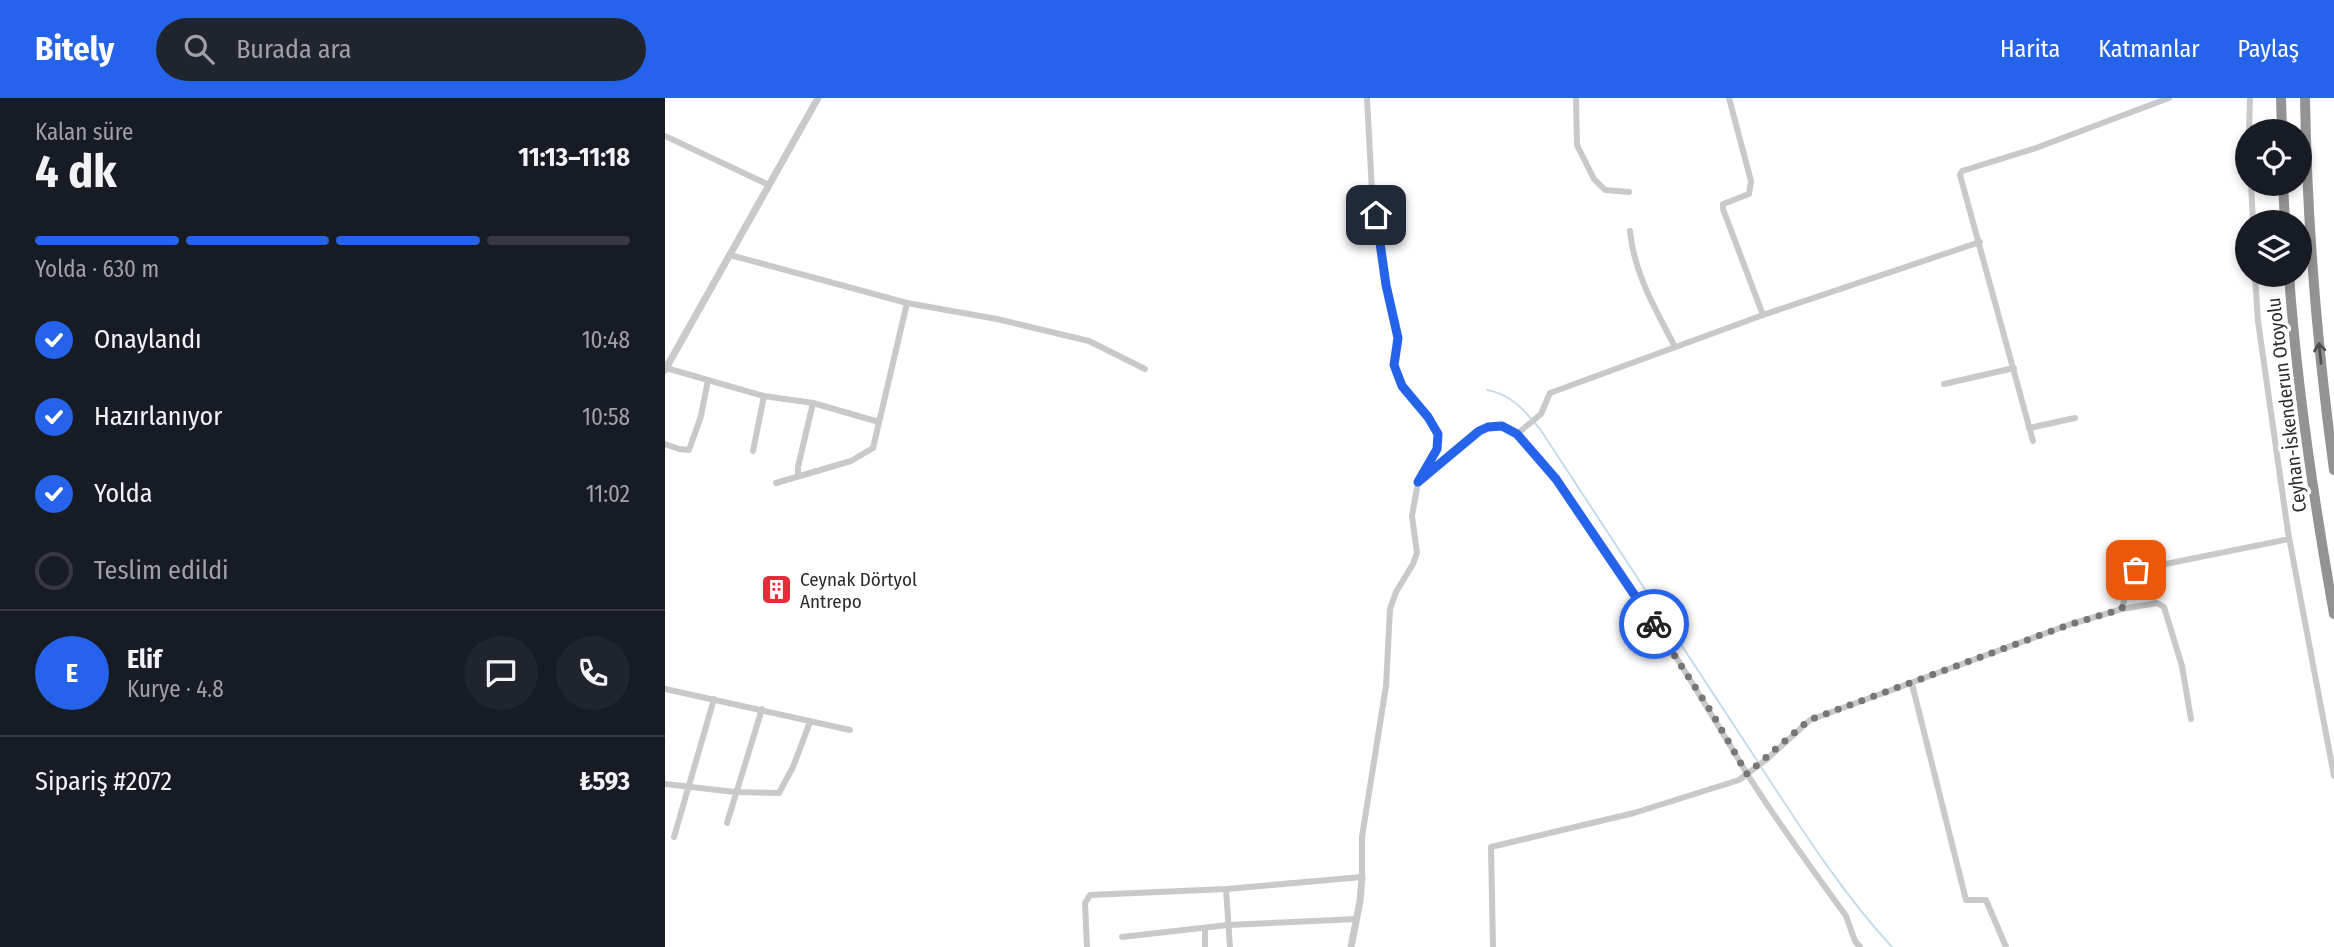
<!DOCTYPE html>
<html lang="tr">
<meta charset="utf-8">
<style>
:root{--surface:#171b24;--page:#20242c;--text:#f1f3f6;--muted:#9ea1a6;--line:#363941;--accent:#2563eb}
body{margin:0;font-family:"Fira Sans Condensed",sans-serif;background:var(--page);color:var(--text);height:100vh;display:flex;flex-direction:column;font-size:26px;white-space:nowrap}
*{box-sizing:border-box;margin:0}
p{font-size:23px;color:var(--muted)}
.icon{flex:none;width:38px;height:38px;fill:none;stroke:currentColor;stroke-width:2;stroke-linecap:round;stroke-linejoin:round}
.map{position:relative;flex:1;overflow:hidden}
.details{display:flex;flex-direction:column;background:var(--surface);width:665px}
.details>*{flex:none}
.controls{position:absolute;left:1570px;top:21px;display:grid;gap:14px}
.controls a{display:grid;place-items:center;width:77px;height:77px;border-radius:50%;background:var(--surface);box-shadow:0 4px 10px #0003;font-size:35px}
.pin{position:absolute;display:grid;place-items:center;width:60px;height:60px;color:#fff;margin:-30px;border-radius:14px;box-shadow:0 4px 10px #0006}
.courier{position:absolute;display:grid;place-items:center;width:70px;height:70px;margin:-35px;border:5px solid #2563eb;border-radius:50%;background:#fff;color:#222;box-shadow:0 2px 9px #0007}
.overview em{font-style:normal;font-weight:700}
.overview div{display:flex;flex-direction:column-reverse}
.overview{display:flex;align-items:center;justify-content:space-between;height:119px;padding:0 35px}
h1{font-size:46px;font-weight:700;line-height:52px}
.bar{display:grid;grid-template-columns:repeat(4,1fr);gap:10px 7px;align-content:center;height:84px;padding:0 35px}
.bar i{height:9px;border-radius:5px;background:var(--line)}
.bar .on{background:var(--accent)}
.bar p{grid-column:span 4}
.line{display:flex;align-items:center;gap:18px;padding:0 35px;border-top:2px solid var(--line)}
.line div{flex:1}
.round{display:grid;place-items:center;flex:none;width:74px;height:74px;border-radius:37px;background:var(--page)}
ol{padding:0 35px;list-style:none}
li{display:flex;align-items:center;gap:21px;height:77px}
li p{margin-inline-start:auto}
li .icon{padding:7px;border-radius:50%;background:var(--accent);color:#fff;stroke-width:4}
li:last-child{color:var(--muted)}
li i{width:38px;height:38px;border:4px solid var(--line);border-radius:50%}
header{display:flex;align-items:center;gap:42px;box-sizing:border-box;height:98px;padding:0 35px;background:var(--accent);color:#fff}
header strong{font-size:33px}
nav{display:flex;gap:38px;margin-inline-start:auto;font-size:24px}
.search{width:490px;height:63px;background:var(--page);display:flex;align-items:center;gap:18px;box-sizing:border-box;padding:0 24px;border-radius:38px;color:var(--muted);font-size:26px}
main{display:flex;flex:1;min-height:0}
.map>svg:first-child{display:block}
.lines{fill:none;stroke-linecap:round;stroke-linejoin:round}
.stream{stroke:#c5dceb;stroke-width:2}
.minor{stroke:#c9c9c9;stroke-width:6}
.tertiary{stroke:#c9c9c9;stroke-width:7}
.motorway{stroke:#939393;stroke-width:10}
.oneway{stroke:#505050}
.done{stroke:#767676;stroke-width:7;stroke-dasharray:0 12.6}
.route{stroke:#2563eb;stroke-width:9}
.labels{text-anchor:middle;stroke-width:7;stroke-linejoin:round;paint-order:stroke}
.street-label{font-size:19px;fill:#2c2c2c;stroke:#fff}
.poi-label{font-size:19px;fill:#2c2c2c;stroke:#fff;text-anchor:start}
</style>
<header>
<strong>Bitely</strong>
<div class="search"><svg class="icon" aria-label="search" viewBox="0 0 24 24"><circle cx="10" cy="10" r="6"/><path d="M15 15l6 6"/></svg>Burada ara</div>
<nav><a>Harita</a><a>Katmanlar</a><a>Paylaş</a></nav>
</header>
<main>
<section class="details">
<div class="overview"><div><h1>4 dk</h1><p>Kalan süre</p></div><em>11:13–11:18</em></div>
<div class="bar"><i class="on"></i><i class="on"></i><i class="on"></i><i></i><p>Yolda · 630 m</p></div>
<ol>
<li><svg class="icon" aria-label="check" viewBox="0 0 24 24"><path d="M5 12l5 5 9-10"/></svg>Onaylandı<p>10:48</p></li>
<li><svg class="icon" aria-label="check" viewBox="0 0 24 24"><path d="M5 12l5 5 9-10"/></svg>Hazırlanıyor<p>10:58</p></li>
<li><svg class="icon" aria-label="check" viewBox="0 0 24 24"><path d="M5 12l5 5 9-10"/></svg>Yolda<p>11:02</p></li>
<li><i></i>Teslim edildi</li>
</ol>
<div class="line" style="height:126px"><b class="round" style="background:var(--accent);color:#fff">E</b><div><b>Elif</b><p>Kurye · 4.8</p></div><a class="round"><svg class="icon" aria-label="chat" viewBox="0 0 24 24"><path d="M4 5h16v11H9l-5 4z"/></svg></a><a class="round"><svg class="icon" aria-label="phone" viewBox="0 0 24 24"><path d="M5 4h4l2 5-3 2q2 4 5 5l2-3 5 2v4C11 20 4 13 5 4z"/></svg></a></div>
<div class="line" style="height:91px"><div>Sipariş #2072</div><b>₺593</b></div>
</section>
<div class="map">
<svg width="1669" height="849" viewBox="0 0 1669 849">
<rect width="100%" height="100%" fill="#fff"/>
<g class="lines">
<!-- stream -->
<g class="stream">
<path d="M822 292C846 296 860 313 875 331L1093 664"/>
<path d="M1096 669C1136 730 1177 795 1227 849"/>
</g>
<!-- minor -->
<g class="minor">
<polyline points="911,0 912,47 929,81 940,92 964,94"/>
<polyline points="1064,0 1086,83 1084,96 1058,106 1058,111 1098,217"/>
<polyline points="1584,33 1585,0"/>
<polyline points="0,38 104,87"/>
<polyline points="1586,86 1588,124"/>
<path d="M965 133C969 176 991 212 1010 249"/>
<polyline points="65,157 242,205 332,221 424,243 480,271"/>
<polyline points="1590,177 1593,223 1623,434 1669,678"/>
<polyline points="1,270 99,298 148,305 214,324"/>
<polyline points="1279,286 1349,270"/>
<polyline points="1364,330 1410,320"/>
<path d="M852 336C940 438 1012 559 1081 674 1112 724 1147 771 1181 818L1190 843 1195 849"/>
<polyline points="1368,343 1295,77 1297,73 1371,50 1504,0"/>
<polyline points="0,346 14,351 24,352 36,318 43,282"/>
<polyline points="88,353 99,298"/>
<polyline points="133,378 133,369 148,305"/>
<path d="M755 382 814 333C830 325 838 328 852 336L876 316 885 295 1098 217 1315 144"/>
<polyline points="111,385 186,363 208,350 242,205"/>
<polyline points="1457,511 1465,476 1471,472 1624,441"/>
<polyline points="1247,586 1301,802 1321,802 1341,849"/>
<polyline points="0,591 185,632"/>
<polyline points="0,686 70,694 114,695 128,669 145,624"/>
<polyline points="62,725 97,611"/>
<polyline points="9,739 49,601"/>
<polyline points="561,791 565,849"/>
<polyline points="540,830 540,849"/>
<polyline points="457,839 563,827 692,821"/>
<polyline points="422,849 420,805 425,797 561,791 697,779 697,739 721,588 725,511 731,494 748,466 752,455 747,418 753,384 772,351 773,336 763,319 737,288 729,267 733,240 721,187 707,94 702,0"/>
<polyline points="828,849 826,749 969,715 1074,682 1102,661 1145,622 1403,527 1457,511 1492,505 1499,509 1517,568 1526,621"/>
</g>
<!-- tertiary -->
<g class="tertiary">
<polyline points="0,272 153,0"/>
<polyline points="686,849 695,803 697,779"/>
</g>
<!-- motorway -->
<g class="motorway">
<polyline points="1616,0 1617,33"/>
<path d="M1640 0C1642 125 1652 248 1669 372"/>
<polyline points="1618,86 1620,124"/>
<path d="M1624 177C1632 291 1649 404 1669 516"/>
</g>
</g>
<!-- one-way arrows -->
<defs><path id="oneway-shaft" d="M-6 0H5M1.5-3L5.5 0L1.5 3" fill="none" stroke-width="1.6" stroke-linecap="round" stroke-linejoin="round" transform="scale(1.75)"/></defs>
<use class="oneway" href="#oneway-shaft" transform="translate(1655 255) rotate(-96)"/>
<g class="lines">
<!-- done -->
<polyline class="done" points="989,526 1047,615 1082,676 1144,622 1403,527 1457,511 1465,476 1471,472"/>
<!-- route -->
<polyline class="route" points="711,117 721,187 733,240 729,267 737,288 763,319 773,336 772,351 753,384 814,333 823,329 837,328 852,336 891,381 989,526"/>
</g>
<!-- icons -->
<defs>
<symbol id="building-square" viewBox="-11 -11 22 22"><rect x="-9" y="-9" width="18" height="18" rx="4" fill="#e52c38" stroke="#fff"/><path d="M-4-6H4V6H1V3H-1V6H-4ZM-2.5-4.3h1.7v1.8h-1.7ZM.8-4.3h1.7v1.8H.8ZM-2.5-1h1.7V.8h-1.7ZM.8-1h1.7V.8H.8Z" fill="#fff"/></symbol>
</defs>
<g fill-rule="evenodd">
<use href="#building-square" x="94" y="474" width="35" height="35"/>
</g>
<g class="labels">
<!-- street labels -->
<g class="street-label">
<text transform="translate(1621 307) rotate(-97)" y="7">Ceyhan-İskenderun Otoyolu</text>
</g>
<!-- poi labels -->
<g class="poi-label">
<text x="135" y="488">Ceynak Dörtyol<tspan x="135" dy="22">Antrepo</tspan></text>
</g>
</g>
</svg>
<div class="controls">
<a><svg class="icon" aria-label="locate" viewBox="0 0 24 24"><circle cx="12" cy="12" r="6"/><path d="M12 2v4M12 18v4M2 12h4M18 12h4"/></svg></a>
<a><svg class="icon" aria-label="layers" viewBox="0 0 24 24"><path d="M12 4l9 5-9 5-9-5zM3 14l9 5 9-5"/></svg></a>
</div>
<div class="pin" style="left:1471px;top:472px;background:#ea580c"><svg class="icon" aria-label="bag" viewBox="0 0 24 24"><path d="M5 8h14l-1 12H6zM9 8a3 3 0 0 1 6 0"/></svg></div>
<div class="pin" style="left:711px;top:117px;background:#1f2937"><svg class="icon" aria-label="home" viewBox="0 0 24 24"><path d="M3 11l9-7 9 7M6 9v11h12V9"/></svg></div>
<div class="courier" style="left:989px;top:526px"><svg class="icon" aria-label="bike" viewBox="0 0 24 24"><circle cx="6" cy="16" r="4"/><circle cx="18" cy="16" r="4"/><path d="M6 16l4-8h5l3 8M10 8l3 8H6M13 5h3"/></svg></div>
</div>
</main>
